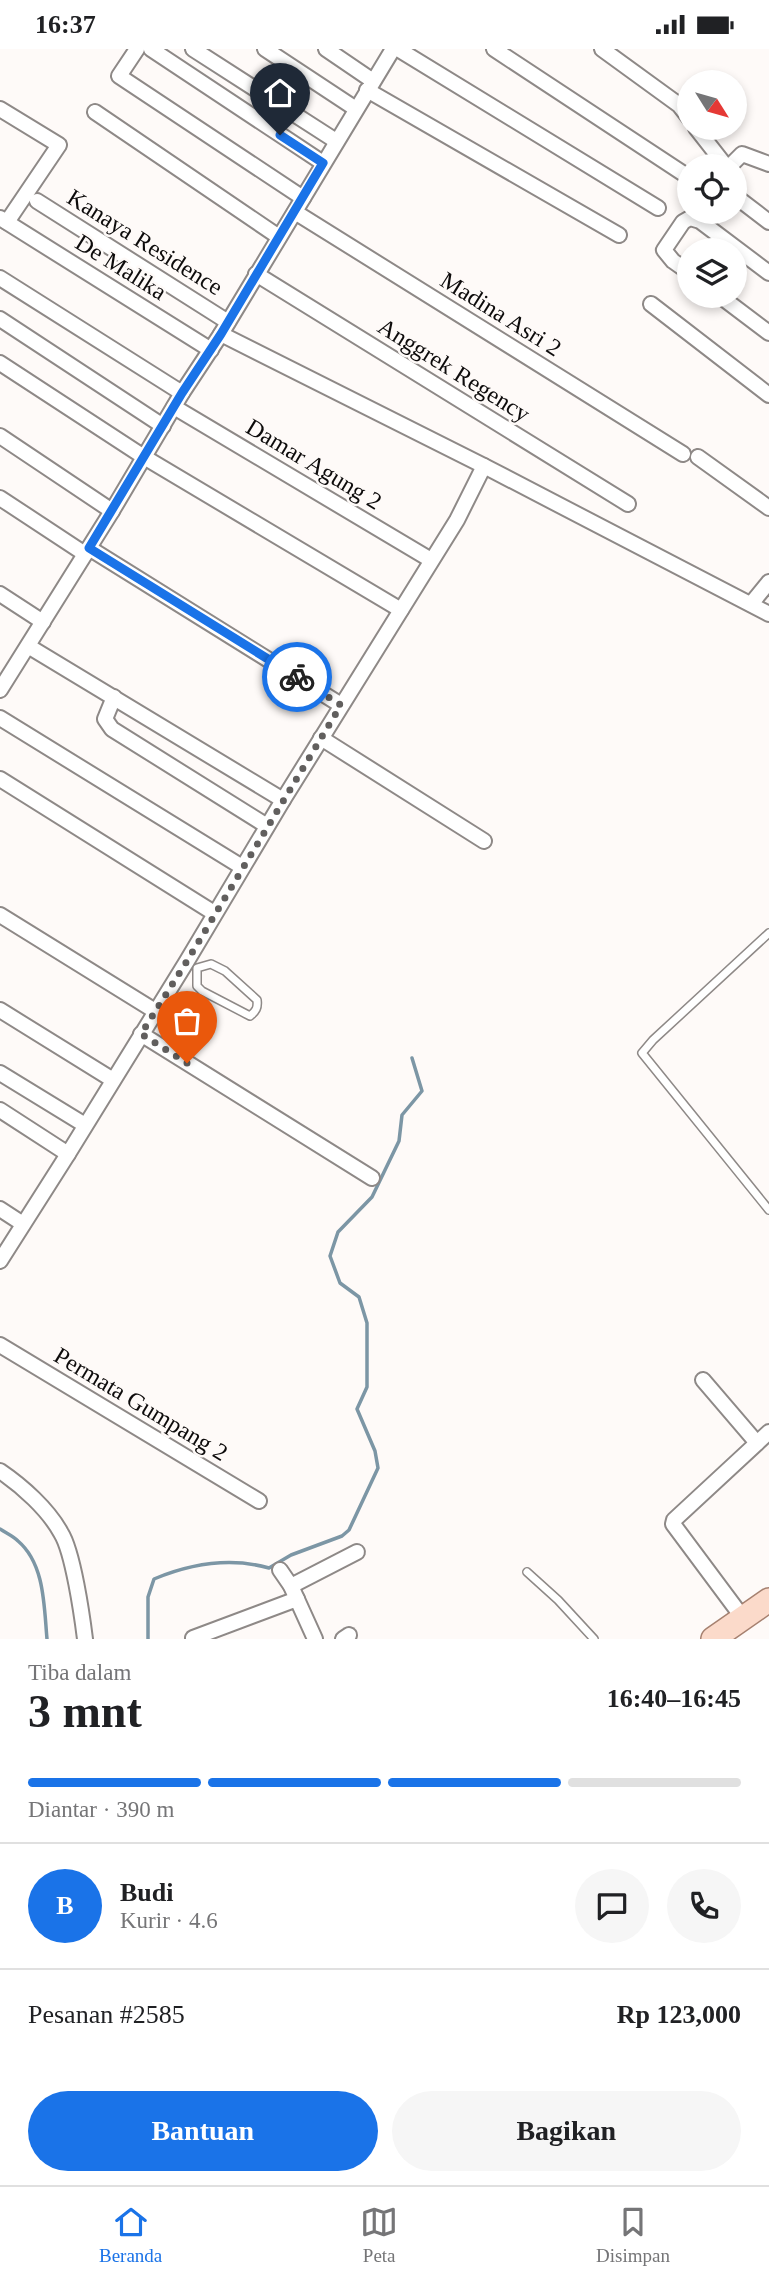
<!DOCTYPE html>
<html lang="id">
<meta charset="utf-8">
<style>
:root{--surface:#fff;--page:#f6f6f6;--text:#202124;--muted:#757577;--line:#e0e0e0;--accent:#1a73e8}
body{margin:0;font-family:Georgia,serif;background:var(--page);color:var(--text);height:100vh;display:flex;flex-direction:column;font-size:26px;white-space:nowrap}
*{box-sizing:border-box;margin:0}
p{font-size:23px;color:var(--muted)}
.icon{flex:none;width:38px;height:38px;fill:none;stroke:currentColor;stroke-width:2;stroke-linecap:round;stroke-linejoin:round}
.map{position:relative;height:1590px;overflow:hidden}
.side{display:flex;flex-direction:column;background:var(--surface);flex:1}
.side>*{flex:none}
.needle{width:46px;rotate:127deg}
.fabs{position:absolute;left:677px;top:21px;display:grid;gap:14px}
.fabs a{display:grid;place-items:center;width:70px;height:70px;border-radius:50%;background:var(--surface);box-shadow:0 4px 10px #0003;font-size:35px}
.pin{position:absolute;display:grid;place-items:center;width:60px;height:60px;color:#fff;margin:-72px -30px;border-radius:50% 50% 50% 0;rotate:-45deg;box-shadow:0 0 7px #0007}
.pin .icon{rotate:45deg}
.courier{position:absolute;display:grid;place-items:center;width:70px;height:70px;margin:-35px;border:5px solid #1a73e8;border-radius:50%;background:#fff;color:#222;box-shadow:0 2px 9px #0007}
.head em{font-style:normal;font-weight:600}
.head div{display:flex;flex-direction:column-reverse}
.head{display:flex;align-items:center;justify-content:space-between;height:119px;padding:0 28px}
h1{font-size:46px;font-weight:600;line-height:52px}
.bar{display:grid;grid-template-columns:repeat(4,1fr);gap:10px 7px;align-content:center;height:84px;padding:0 28px}
.bar i{height:9px;border-radius:5px;background:var(--line)}
.bar .selected{background:var(--accent)}
.bar p{grid-column:span 4}
.line{display:flex;align-items:center;gap:18px;padding:0 28px;border-top:2px solid var(--line)}
.line div{flex:1}
.round{display:grid;place-items:center;flex:none;width:74px;height:74px;border-radius:37px;background:var(--page)}
.primary-button{display:flex;gap:14px;margin-top:auto;padding:14px 28px}
.primary-button a{flex:1;height:80px;border-radius:42px;background:var(--accent);color:#fff;font-size:28px;font-weight:600;line-height:80px;text-align:center}
.primary-button a+a{background:var(--page);color:var(--text)}
.status{display:flex;justify-content:space-between;align-items:center;height:49px;padding:0 35px;background:var(--surface);direction:ltr}
.status svg{height:19px;fill:currentColor}
.tab-bar{display:flex;justify-content:space-around;align-items:center;height:98px;border-top:2px solid var(--line);background:var(--surface);font-size:19px;color:var(--muted)}
.tab-bar a{display:grid;justify-items:center;gap:4px}
.tab-bar .selected{color:var(--accent)}
.map>svg:first-child{display:block}
.lines{fill:none;stroke-linecap:round;stroke-linejoin:round}
.stream{stroke:#7c96a5;stroke-width:3.5}
.service-casing{stroke:#8e8987;stroke-width:10}
.minor-casing{stroke:#8e8987;stroke-width:18}
.primary-casing{stroke:#a68170;stroke-width:26}
.service{stroke:#fff;stroke-width:7}
.minor{stroke:#fff;stroke-width:14}
.primary{stroke:#fbdaca;stroke-width:23}
.done{stroke:#615f5e;stroke-width:7;stroke-dasharray:0 12.6}
.route{stroke:#1a73e8;stroke-width:9}
.labels{text-anchor:middle;stroke-width:5;stroke-linejoin:round;paint-order:stroke}
.street-label{font-size:24px;fill:#0d0b0b;stroke:#fefaf8}
</style>
<div class="status"><b>16:37</b><svg viewBox="0 0 49 12"><path d="M0 12V9h3v3zM5 12V6h3v6zM10 12V3h3v9zM15 12V0h3v12zM26 1h20v11H26zM47 4h2v5h-2z"/></svg></div>
<div class="map">
<svg width="769" height="1590" viewBox="0 0 769 1590">
<rect width="100%" height="100%" fill="#fefaf8"/>
<g class="lines">
<!-- stream -->
<g class="stream">
<path d="M0 1480C6 1484 13 1487 18 1492 45 1515 44 1558 47 1590"/>
<path d="M148 1590V1548L154 1530C190 1515 230 1508 269 1519L291 1506 342 1487 349 1481 378 1419 375 1402 357 1360 367 1338V1274L359 1248 340 1234 330 1207 338 1183 372 1148 399 1092 402 1066 422 1042 412 1009"/>
</g>
<defs>
<g id="service">
<polyline points="769,884 653,991 642,1004 769,1161"/>
<path d="M211 915 225 922 257 951C258 959 256 962 250 967L202 942 197 937V919Z"/>
<polyline points="527,1523 558,1551 594,1590"/>
</g>
<g id="minor">
<polyline points="137,0 119,27 303,149"/>
<polyline points="151,0 323,114"/>
<polyline points="193,0 336,92"/>
<polyline points="265,0 356,60"/>
<polyline points="326,0 373,32"/>
<polyline points="398,0 658,159"/>
<polyline points="494,0 690,129"/>
<polyline points="602,0 679,56 690,70"/>
<polyline points="367,41 619,186"/>
<polyline points="0,60 59,96 7,173"/>
<polyline points="95,63 279,188"/>
<polyline points="696,79 725,116 731,116 742,105 769,115"/>
<polyline points="735,147 769,173"/>
<polyline points="37,152 228,273"/>
<polyline points="295,163 683,405"/>
<polyline points="0,169 211,301"/>
<polyline points="690,224 673,212 664,201 683,173 690,169 700,172 769,224"/>
<polyline points="256,225 628,455"/>
<polyline points="0,229 182,344"/>
<polyline points="720,247 769,284"/>
<polyline points="651,255 769,346"/>
<polyline points="0,270 163,377"/>
<polyline points="221,285 393,0"/>
<polyline points="0,314 144,408 401,561"/>
<polyline points="174,358 431,511"/>
<polyline points="0,387 112,462"/>
<polyline points="698,408 769,459"/>
<polyline points="0,449 85,505"/>
<polyline points="89,499 341,656"/>
<polyline points="0,545 43,573"/>
<polyline points="751,555 769,533"/>
<polyline points="28,597 283,751"/>
<polyline points="0,641 112,462 182,344 221,285 484,417 769,565"/>
<polyline points="114,648 105,670 112,680 267,777"/>
<polyline points="0,669 242,818"/>
<polyline points="321,689 484,792"/>
<polyline points="0,730 214,864"/>
<polyline points="0,866 155,962"/>
<polyline points="0,961 113,1031"/>
<polyline points="141,985 372,1129"/>
<polyline points="0,1024 85,1076"/>
<polyline points="0,1061 68,1105"/>
<polyline points="0,1160 23,1175"/>
<polyline points="0,1212 68,1105 187,912 283,751 457,471 484,417"/>
<polyline points="0,1296 259,1452"/>
<polyline points="703,1331 757,1394"/>
<path d="M0 1422C22 1437 48 1460 61 1484 73 1503 82 1566 85 1590"/>
<polyline points="280,1521 291,1537 315,1590"/>
<polyline points="291,1537 357,1503"/>
<polyline points="743,1569 673,1475 674,1471 769,1383"/>
<polyline points="193,1589 297,1550"/>
<polyline points="343,1590 349,1586"/>
</g>
<polyline id="primary" points="713,1590 769,1551"/>
</defs>
<!-- service casing -->
<use href="#service" class="service-casing"/>
<!-- minor casing -->
<use href="#minor" class="minor-casing"/>
<!-- primary casing -->
<use href="#primary" class="primary-casing"/>
<!-- service -->
<use href="#service" class="service"/>
<!-- minor -->
<use href="#minor" class="minor"/>
<!-- primary -->
<use href="#primary" class="primary"/>
</g>
<g class="lines">
<!-- done -->
<polyline class="done" points="187,1014 141,985 187,912 341,656 297,628"/>
<!-- route -->
<polyline class="route" points="280,86 323,114 221,285 182,344 89,499 297,628"/>
</g>
<g class="labels">
<!-- street labels -->
<g class="street-label">
<text transform="translate(145 193) rotate(32)" y="8">Kanaya Residence</text>
<text transform="translate(121 218) rotate(32)" y="8">De Malika</text>
<text transform="translate(501 265) rotate(32)" y="8">Madina Asri 2</text>
<text transform="translate(454 321) rotate(32)" y="8">Anggrek Regency</text>
<text transform="translate(314 415) rotate(31)" y="8">Damar Agung 2</text>
<text transform="translate(141 1355) rotate(31)" y="8">Permata Gumpang 2</text>
</g>
</g>
</svg>
<div class="fabs">
<a><svg class="needle" viewBox="-14 -14 28 28"><path d="M0-13l5 13h-10z" fill="#e53935"/><path d="M0 13l5-13h-10z" fill="#757577"/></svg></a>
<a><svg class="icon" aria-label="locate" viewBox="0 0 24 24"><circle cx="12" cy="12" r="6"/><path d="M12 2v4M12 18v4M2 12h4M18 12h4"/></svg></a>
<a><svg class="icon" aria-label="layers" viewBox="0 0 24 24"><path d="M12 4l9 5-9 5-9-5zM3 14l9 5 9-5"/></svg></a>
</div>
<div class="pin" style="left:187px;top:1014px;background:#ea580c"><svg class="icon" aria-label="bag" viewBox="0 0 24 24"><path d="M5 8h14l-1 12H6zM9 8a3 3 0 0 1 6 0"/></svg></div>
<div class="pin" style="left:280px;top:86px;background:#1f2937"><svg class="icon" aria-label="home" viewBox="0 0 24 24"><path d="M3 11l9-7 9 7M6 9v11h12V9"/></svg></div>
<div class="courier" style="left:297px;top:628px"><svg class="icon" aria-label="bike" viewBox="0 0 24 24"><circle cx="6" cy="16" r="4"/><circle cx="18" cy="16" r="4"/><path d="M6 16l4-8h5l3 8M10 8l3 8H6M13 5h3"/></svg></div>
</div>
<section class="side">
<div class="head"><div><h1>3 mnt</h1><p>Tiba dalam</p></div><em>16:40–16:45</em></div>
<div class="bar"><i class="selected"></i><i class="selected"></i><i class="selected"></i><i></i><p>Diantar · 390 m</p></div>
<div class="line" style="height:126px"><b class="round" style="background:var(--accent);color:#fff">B</b><div><b>Budi</b><p>Kurir · 4.6</p></div><a class="round"><svg class="icon" aria-label="chat" viewBox="0 0 24 24"><path d="M4 5h16v11H9l-5 4z"/></svg></a><a class="round"><svg class="icon" aria-label="phone" viewBox="0 0 24 24"><path d="M5 4h4l2 5-3 2q2 4 5 5l2-3 5 2v4C11 20 4 13 5 4z"/></svg></a></div>
<div class="line" style="height:91px"><div>Pesanan #2585</div><b>Rp 123,000</b></div>
<div class="primary-button"><a>Bantuan</a><a>Bagikan</a></div>
</section>
<nav class="tab-bar">
<a class="selected"><svg class="icon" aria-label="home" viewBox="0 0 24 24"><path d="M3 11l9-7 9 7M6 9v11h12V9"/></svg>Beranda</a>
<a><svg class="icon" aria-label="map" viewBox="0 0 24 24"><path d="M3 6l6-2 6 2 6-2v14l-6 2-6-2-6 2zM9 4v14M15 6v14"/></svg>Peta</a>
<a><svg class="icon" aria-label="saved" viewBox="0 0 24 24"><path d="M7 4h10v16l-5-4-5 4z"/></svg>Disimpan</a>
</nav>
